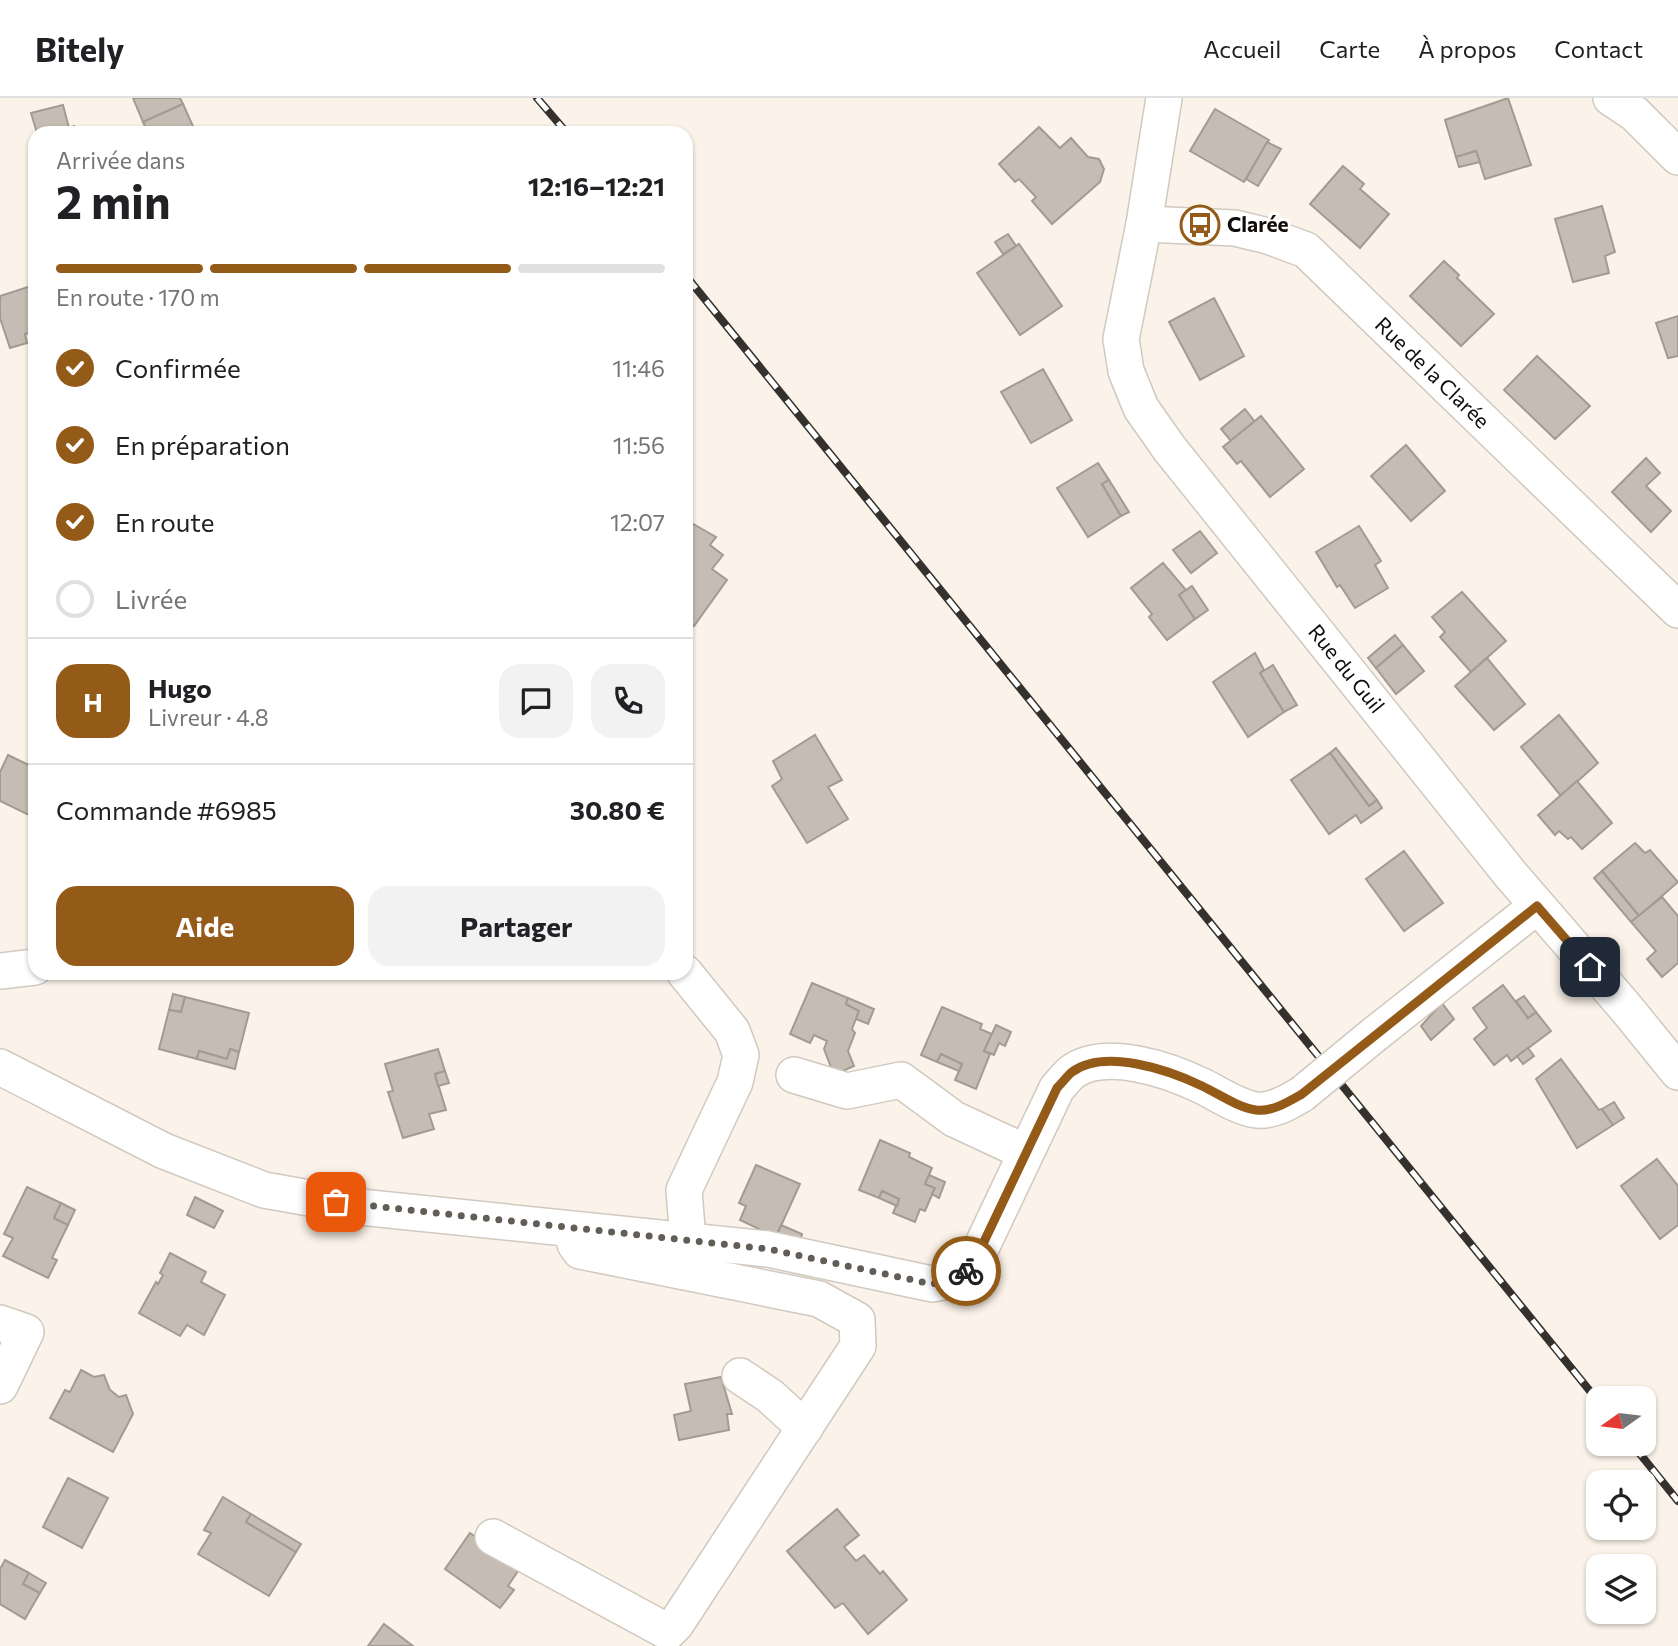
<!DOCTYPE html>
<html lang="fr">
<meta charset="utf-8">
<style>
:root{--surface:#fff;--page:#f2f2f2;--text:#202124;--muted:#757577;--line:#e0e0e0;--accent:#945a18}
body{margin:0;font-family:Commissioner,sans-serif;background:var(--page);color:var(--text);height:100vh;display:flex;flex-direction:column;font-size:26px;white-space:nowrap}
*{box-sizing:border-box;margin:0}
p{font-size:23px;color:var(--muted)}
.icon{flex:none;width:38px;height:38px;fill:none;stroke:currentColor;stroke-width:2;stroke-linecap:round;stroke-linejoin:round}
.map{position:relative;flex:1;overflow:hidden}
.panel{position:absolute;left:28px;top:28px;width:665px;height:854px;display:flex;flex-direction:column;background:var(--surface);border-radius:21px;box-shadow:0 2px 5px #0004}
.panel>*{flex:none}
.needle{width:46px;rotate:256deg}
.tools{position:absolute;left:1586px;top:1288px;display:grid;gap:14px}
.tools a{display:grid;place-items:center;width:70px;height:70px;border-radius:14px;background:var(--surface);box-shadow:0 2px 5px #0004;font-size:35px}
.pin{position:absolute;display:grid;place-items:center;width:60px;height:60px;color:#fff;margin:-30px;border-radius:14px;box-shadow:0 4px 10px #0006}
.courier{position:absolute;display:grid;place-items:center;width:70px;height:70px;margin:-35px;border:5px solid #945a18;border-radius:50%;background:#fff;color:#222;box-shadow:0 2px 9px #0007}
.summary em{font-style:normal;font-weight:700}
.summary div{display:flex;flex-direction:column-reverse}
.summary{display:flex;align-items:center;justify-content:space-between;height:119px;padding:0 28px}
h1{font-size:46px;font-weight:700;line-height:52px}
.bar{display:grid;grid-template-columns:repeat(4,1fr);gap:10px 7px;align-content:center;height:84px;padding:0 28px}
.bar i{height:9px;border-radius:5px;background:var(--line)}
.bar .on{background:var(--accent)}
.bar p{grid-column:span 4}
.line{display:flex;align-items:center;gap:18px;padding:0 28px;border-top:2px solid var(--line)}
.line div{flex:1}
.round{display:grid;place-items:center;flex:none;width:74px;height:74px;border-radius:21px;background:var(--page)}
ol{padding:0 28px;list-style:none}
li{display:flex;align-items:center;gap:21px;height:77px}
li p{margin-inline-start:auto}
li .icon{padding:7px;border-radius:50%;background:var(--accent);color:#fff;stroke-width:4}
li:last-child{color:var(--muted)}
li i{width:38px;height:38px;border:4px solid var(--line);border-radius:50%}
.button{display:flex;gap:14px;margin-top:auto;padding:14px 28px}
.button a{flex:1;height:80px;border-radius:21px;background:var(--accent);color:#fff;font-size:28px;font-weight:700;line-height:80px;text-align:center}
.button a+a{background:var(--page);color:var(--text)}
header{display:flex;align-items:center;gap:42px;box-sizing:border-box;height:98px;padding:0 35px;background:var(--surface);border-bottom:2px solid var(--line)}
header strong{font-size:33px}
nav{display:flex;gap:38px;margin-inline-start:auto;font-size:24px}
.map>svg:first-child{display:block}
.building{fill:#c5bdb4;stroke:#a39b92;stroke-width:2}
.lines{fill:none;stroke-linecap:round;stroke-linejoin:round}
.minor-casing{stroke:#d1c9bf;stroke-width:38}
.minor{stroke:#fff;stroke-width:35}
.rail-casing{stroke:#35312d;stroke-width:8}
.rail{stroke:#fff;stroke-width:5;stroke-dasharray:16;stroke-linecap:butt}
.minor-bridge-casing{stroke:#d1c9bf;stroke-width:38;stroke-linecap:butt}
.minor-bridge{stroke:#fff;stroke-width:35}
.done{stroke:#625d57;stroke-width:7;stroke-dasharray:0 12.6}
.route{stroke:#945a18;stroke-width:9}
.labels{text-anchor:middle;stroke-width:6;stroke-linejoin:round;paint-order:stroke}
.poi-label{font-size:21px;font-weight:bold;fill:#0f0c09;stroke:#fff;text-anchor:start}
.street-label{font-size:21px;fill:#0f0c09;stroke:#fff}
</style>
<header>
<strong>Bitely</strong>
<nav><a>Accueil</a><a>Carte</a><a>À propos</a><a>Contact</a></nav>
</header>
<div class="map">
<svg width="1678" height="1548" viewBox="0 0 1678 1548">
<rect width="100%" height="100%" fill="#fbf3e9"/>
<!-- building -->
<g class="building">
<polygon points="133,0 180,0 183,6 143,24"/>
<polygon points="1508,0 1531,67 1485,81 1476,53 1456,59 1445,22"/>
<polygon points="183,6 196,35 148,35 143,24"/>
<polygon points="63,7 69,30 74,28 76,35 37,35 31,15"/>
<polygon points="1215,11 1269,42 1244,84 1190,53"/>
<polygon points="1039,29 1060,50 1071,40 1088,59 1099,61 1104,71 1100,84 1052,126 1032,103 1036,99 1019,81 1015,84 999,66"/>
<polygon points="1267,44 1281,51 1258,88 1246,81"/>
<polygon points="1476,53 1480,64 1459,69 1456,59"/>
<polygon points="1343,68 1364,86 1360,91 1389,116 1360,150 1310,106"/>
<polygon points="1602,108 1615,154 1605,158 1609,175 1573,184 1555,121"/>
<polygon points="1008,136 1016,148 1003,156 995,144"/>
<polygon points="1019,146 1062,208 1020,237 977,175"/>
<polygon points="1444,163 1459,177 1457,180 1494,216 1461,248 1410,198"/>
<polygon points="31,188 35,199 35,233 25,236 27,245 10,250 0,220 0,198"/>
<polygon points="1214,200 1244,258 1200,282 1169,224"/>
<polygon points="1678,218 1678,258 1668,260 1656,225"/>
<polygon points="1537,258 1590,308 1555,341 1504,292"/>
<polygon points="1043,271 1072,322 1031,345 1001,294"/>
<polygon points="1245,311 1255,324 1231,343 1221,331"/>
<polygon points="1261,318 1304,371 1270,399 1241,363 1237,366 1223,349"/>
<polygon points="1406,347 1445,393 1411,423 1371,378"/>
<polygon points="1646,360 1660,375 1646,388 1671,413 1651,434 1612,394"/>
<polygon points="1098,365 1109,382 1102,386 1121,418 1088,439 1057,390"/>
<polygon points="1109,382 1129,414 1121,418 1102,386"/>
<polygon points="688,423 716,439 710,447 723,457 712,471 727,482 694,528 686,522 686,427"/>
<polygon points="1359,428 1381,463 1375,467 1388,490 1355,510 1340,487 1337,489 1316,454"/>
<polygon points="1200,433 1217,455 1191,475 1173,452"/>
<polygon points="1163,465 1186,492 1179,497 1195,521 1167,542 1149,519 1152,516 1131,490"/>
<polygon points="1192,488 1208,512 1195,521 1179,497"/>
<polygon points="1462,494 1506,543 1471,574 1440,539 1445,534 1432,519"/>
<polygon points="1395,537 1403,547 1376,570 1368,560"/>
<polygon points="1403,547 1424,573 1396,596 1376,570"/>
<polygon points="1255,555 1264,572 1260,575 1284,614 1248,639 1213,584"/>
<polygon points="1487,560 1525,606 1494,632 1455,588"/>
<polygon points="1273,567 1297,607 1284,614 1260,575"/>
<polygon points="1559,617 1598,665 1561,698 1521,649"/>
<polygon points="815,637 842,682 828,689 848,721 807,745 772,688 782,681 773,663"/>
<polygon points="1336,650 1377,702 1369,708 1330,655"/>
<polygon points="1330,655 1369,708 1377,702 1382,710 1361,725 1356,717 1329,736 1291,682"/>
<polygon points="8,657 35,670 31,677 35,678 35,720 0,703 0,674"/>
<polygon points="1577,683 1612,725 1582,751 1571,739 1568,741 1559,733 1555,737 1538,717"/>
<polygon points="1635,745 1645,755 1650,752 1678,784 1639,818 1602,773"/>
<polygon points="1404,753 1443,805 1404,833 1366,781"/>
<polygon points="1602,773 1639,818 1631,824 1594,780"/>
<polygon points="1662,799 1678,818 1678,865 1662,879 1647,861 1656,853 1631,824"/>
<polygon points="812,885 848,900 846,906 859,913 852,931 855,935 848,953 854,968 834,977 824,951 827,943 814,937 810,945 790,936"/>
<polygon points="1503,887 1528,920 1536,914 1551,933 1511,963 1507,957 1494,967 1474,941 1487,930 1473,910"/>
<polygon points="173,896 185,899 181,914 169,912"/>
<polygon points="1524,898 1536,914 1528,920 1516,903"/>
<polygon points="185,899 249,915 239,954 230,951 227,961 199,953 197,961 159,951 169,912 181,914"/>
<polygon points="848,900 874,911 868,926 856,921 859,913 846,906"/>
<polygon points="1442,905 1454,921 1431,942 1421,928"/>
<polygon points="942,909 982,926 980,931 992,936 984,953 990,956 976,991 955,982 962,966 941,956 937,964 921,957"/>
<polygon points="996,927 1011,934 1005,948 999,945 994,957 984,953"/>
<polygon points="1528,950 1534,958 1523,966 1517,958"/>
<polygon points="230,951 239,954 235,971 197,961 199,953 227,961"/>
<polygon points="438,951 445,973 435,976 446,1012 429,1016 434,1031 403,1040 388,994 393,993 385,966"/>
<polygon points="941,956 962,966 959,973 937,964"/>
<polygon points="1561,961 1599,1012 1602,1011 1613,1027 1577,1050 1536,981"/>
<polygon points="445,973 449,985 438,988 435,976"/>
<polygon points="1614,1004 1624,1020 1613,1027 1602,1011"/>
<polygon points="880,1042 910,1055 909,1059 932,1070 925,1086 935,1090 925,1113 920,1111 915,1124 893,1115 899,1101 882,1093 879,1100 859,1092"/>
<polygon points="1657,1061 1678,1088 1678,1127 1660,1141 1621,1088"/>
<polygon points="756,1067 800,1086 776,1139 740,1122 746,1108 739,1105"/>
<polygon points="929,1077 945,1084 939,1100 932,1096 935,1090 925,1086"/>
<polygon points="27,1089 61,1105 54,1120 68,1127 52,1160 57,1162 48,1180 3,1158 13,1140 4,1136"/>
<polygon points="882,1093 899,1101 897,1108 879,1100"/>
<polygon points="195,1099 223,1113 214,1130 187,1117"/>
<polygon points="61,1105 75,1112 68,1127 54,1120"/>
<polygon points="781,1127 802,1136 798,1150 776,1139"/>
<polygon points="170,1155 206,1174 201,1184 225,1197 204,1237 187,1227 180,1238 139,1215 156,1184 158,1186 163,1177 160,1175"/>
<polygon points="81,1272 94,1279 104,1277 110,1292 119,1299 126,1297 133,1316 113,1354 50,1320 65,1292 70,1294"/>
<polygon points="721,1279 732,1316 727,1316 729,1332 679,1342 674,1317 691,1313 685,1286"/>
<polygon points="68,1380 108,1400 82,1450 43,1429"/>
<polygon points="223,1399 251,1416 246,1424 296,1454 269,1498 198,1456 211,1435 204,1432"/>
<polygon points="837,1411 859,1437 844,1449 856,1463 864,1457 880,1476 883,1473 907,1502 868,1536 843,1505 835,1510 787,1453"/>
<polygon points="251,1416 301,1446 296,1454 246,1424"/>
<polygon points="470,1435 520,1470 508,1488 514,1492 500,1510 445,1471"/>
<polygon points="5,1462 29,1475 23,1486 40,1495 25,1521 0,1506 0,1471"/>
<polygon points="29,1475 46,1485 40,1495 23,1486"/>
<polygon points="384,1526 413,1548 368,1548"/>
</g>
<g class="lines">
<defs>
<g id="minor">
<polyline points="1164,0 1144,126 1121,241 1126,273 1141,310 1169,350 1511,777 1626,910 1678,974"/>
<polyline points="1611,0 1635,16 1678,59"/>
<polyline points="1144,126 1235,130 1268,138 1306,152 1678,512"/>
<polyline points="0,873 35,869"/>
<polyline points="685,875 732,933 741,957 735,984 684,1092 688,1143"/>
<polyline points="1375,936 1537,808"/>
<path d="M0 969 164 1053 264 1092 360 1109 768 1151 932 1186 954 1182 972 1169 1057 990C1062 985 1067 978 1072 974 1106 950 1169 972 1202 988 1219 996 1237 1009 1256 1012 1272 1014 1289 1004 1302 996"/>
<polyline points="794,977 847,993 901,982 954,1021 1025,1054"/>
<polyline points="0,1225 26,1234 0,1288"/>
<polyline points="740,1278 770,1298 805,1330"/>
<polyline points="493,1439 668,1534 676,1526 858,1248 857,1222 819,1201 580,1153 575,1146"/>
</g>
</defs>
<!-- minor casing -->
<use href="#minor" class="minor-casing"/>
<!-- minor -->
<use href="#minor" class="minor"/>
<defs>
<g id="rail">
<polyline points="537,0 567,35"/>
<polyline points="686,178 1598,1303"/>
<polyline points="1632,1346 1678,1403"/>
</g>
</defs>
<!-- rail casing -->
<use href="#rail" class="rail-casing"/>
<!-- rail -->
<use href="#rail" class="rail"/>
<defs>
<polyline id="minor-bridge" points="1302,996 1375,936"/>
</defs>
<!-- minor-bridge casing -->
<use href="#minor-bridge" class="minor-bridge-casing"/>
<!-- minor-bridge -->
<use href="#minor-bridge" class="minor-bridge"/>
</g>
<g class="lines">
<!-- done -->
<polyline class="done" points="336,1104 768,1151 932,1186 954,1182 966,1173"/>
<!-- route -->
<path class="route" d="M966 1173 972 1169 1057 990C1062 985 1067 978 1072 974 1105 950 1169 972 1202 988 1219 996 1237 1009 1256 1012 1272 1014 1288 1004 1302 996L1537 808 1590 869"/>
</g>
<!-- icons -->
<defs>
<symbol id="bus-ring" viewBox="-11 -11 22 22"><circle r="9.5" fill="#fff" stroke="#945a18" stroke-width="1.5"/><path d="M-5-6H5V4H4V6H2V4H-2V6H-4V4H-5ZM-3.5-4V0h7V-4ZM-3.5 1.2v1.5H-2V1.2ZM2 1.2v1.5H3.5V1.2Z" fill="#945a18"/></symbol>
</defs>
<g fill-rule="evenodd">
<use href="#bus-ring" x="1178" y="105" width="44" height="44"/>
</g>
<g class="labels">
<!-- poi labels -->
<g class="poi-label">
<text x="1227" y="134">Clarée</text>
</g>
<!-- street labels -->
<g class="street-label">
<text transform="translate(1432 275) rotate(44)" y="7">Rue de la Clarée</text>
<text transform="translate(1346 571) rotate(51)" y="7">Rue du Guil</text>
</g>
</g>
</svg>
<div class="tools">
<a><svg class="needle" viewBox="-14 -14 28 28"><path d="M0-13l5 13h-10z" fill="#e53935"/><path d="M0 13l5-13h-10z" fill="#757577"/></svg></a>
<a><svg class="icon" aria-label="locate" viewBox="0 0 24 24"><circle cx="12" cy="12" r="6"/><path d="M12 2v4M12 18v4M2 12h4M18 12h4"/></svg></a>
<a><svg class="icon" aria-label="layers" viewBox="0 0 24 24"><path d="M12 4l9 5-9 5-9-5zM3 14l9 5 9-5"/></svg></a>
</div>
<div class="pin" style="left:336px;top:1104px;background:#ea580c"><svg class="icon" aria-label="bag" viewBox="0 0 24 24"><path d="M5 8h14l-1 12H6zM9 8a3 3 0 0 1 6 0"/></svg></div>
<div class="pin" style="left:1590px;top:869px;background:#1f2937"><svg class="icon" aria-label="home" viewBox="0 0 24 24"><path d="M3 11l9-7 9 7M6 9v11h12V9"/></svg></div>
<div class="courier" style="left:966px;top:1173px"><svg class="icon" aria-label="bike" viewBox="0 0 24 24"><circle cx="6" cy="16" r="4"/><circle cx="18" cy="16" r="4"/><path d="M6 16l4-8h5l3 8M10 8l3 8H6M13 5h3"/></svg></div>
<section class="panel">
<div class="summary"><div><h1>2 min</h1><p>Arrivée dans</p></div><em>12:16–12:21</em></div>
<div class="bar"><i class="on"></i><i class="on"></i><i class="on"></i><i></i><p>En route · 170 m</p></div>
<ol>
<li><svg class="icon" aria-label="check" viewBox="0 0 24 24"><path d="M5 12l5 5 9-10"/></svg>Confirmée<p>11:46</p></li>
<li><svg class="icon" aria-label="check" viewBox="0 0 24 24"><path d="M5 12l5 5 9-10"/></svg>En préparation<p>11:56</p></li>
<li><svg class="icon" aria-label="check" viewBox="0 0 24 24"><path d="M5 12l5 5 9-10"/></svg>En route<p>12:07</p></li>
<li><i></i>Livrée</li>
</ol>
<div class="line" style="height:126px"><b class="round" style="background:var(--accent);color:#fff">H</b><div><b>Hugo</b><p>Livreur · 4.8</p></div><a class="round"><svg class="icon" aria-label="chat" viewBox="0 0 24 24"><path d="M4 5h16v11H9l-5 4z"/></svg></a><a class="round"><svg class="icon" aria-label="phone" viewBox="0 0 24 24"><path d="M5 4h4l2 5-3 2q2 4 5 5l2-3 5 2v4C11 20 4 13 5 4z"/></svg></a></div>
<div class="line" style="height:91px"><div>Commande #6985</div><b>30.80 €</b></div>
<div class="button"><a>Aide</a><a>Partager</a></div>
</section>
</div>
